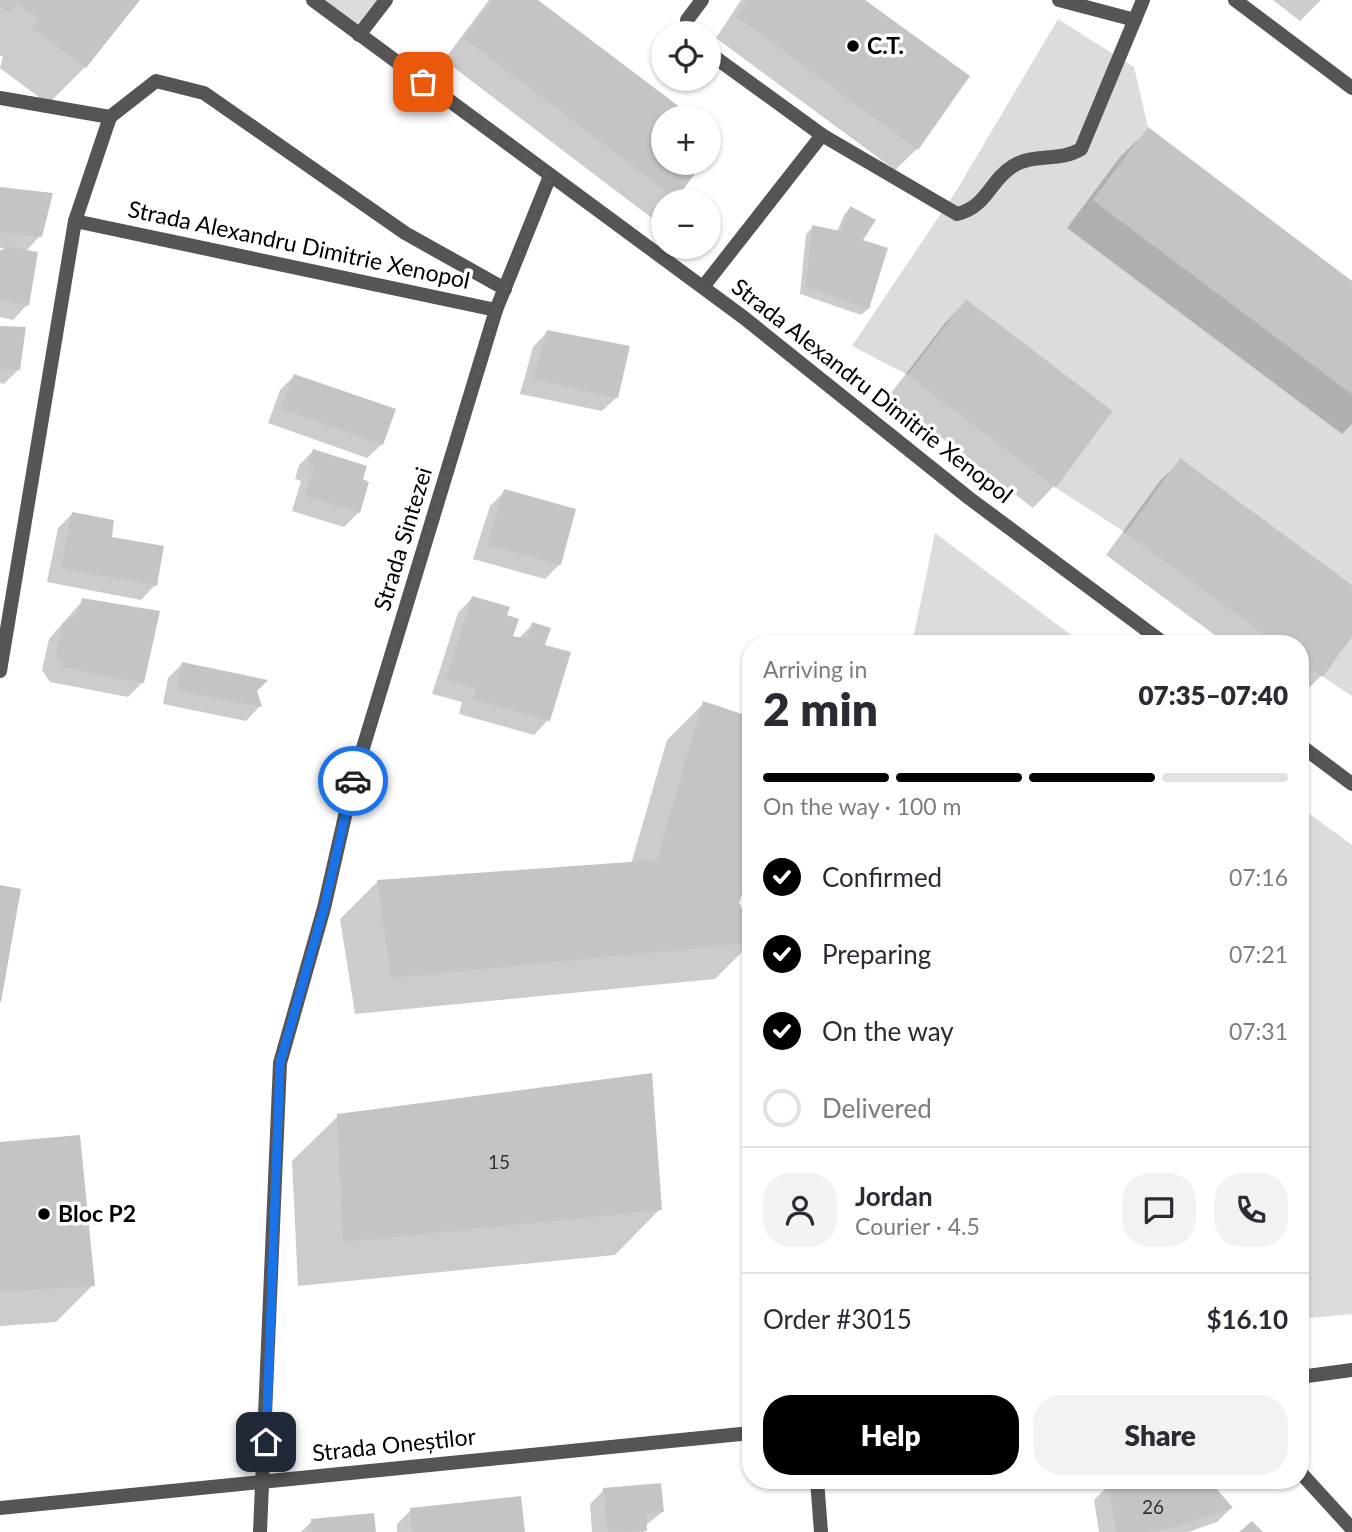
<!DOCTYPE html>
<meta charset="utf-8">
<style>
:root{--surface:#fff;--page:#f2f2f3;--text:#2b2b33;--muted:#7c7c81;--line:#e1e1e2;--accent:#000}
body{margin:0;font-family:Lato,sans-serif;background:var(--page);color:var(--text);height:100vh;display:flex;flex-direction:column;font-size:26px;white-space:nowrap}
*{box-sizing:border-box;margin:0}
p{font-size:23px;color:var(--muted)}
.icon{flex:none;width:38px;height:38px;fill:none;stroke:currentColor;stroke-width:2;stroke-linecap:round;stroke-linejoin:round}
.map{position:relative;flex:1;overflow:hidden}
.side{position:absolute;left:742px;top:635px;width:567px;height:854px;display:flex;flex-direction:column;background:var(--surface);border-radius:28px;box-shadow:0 2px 5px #0004}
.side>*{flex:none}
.controls{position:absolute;left:651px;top:21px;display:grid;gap:14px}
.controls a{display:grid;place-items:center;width:70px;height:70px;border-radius:50%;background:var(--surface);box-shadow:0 2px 5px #0004;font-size:35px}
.pin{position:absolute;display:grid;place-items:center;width:60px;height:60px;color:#fff;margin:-30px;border-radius:14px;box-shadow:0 4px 10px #0006}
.courier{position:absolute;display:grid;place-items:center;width:70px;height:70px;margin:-35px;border:5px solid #1a73e8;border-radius:50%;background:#fff;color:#222;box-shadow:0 2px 9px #0007}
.overview em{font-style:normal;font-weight:800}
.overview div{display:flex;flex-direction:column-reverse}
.overview{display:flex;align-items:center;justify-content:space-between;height:119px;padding:0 21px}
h1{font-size:46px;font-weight:800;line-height:52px}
.bar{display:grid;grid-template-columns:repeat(4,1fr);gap:10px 7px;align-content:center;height:84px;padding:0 21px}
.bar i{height:9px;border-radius:5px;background:var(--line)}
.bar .active{background:var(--accent)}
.bar p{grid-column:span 4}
.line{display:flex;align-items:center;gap:18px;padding:0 21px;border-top:2px solid var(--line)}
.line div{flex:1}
.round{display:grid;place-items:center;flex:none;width:74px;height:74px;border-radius:28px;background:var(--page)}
ol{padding:0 21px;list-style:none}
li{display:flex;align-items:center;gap:21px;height:77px}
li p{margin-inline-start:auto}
li .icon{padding:7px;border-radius:50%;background:var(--accent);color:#fff;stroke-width:4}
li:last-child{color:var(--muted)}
li i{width:38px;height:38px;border:4px solid var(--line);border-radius:50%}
.primary-button{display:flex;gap:14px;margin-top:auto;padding:14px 21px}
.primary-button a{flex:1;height:80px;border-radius:28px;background:var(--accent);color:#fff;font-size:28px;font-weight:800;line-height:80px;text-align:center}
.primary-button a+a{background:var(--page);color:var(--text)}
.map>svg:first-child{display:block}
.green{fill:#dcdcdc}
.shadow{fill:#0003}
.building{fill:#c4c4c4}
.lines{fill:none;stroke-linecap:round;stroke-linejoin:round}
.service{stroke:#555;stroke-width:14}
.minor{stroke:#555;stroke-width:14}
.tertiary{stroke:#555;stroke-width:14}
.done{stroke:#595959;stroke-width:7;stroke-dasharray:0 12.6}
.route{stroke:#1a73e8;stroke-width:9}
.poi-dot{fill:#000;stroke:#fff;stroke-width:2.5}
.labels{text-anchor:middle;stroke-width:7;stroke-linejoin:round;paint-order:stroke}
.number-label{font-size:19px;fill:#313131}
.poi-label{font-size:23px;font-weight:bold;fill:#000;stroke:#fff;text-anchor:start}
.street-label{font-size:23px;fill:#000;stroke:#fff}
</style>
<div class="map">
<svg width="1352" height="1532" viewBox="0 0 1352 1532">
<rect width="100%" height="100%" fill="#fff"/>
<!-- green -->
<g class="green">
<polygon points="313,0 386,0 359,35"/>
<polygon points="1058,19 1134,67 1148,127 1093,200 1352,394 1352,585 1179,459 1126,533 1056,488 1113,411 966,299 908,375 852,346 958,188"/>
<polygon points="935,533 1083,644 912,644"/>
<polygon points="1352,637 1352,696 1323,677"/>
<polygon points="1300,807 1352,845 1352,1314 1300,1319"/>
</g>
<!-- shadow -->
<g class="shadow">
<polygon points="0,0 138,0 85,67 48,104 0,68 3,57 0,55"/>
<polygon points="489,0 535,0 690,117 663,117 663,163 700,163 675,197 663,201 663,209 653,219 444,60"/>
<polygon points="741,0 862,0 917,149 895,170 716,38"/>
<polygon points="1273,0 1321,0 1300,21"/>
<polygon points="1148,130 1352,283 1352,424 1342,434 1067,228 1120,157"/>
<polygon points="0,189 40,236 25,252 27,305 13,320 0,317 0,252 4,248 0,248"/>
<polygon points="850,208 860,241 885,249 868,309 861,315 800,294 806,234 813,227 837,232 844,215"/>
<polygon points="966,301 1054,486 1033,508 888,397 945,323"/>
<polygon points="0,328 19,369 4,384 0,383"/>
<polygon points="547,332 617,397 602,411 520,394 533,347"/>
<polygon points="294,376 382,444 367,458 268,423 280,390"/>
<polygon points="313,451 359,512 344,527 292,511 301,481 295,479 299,465"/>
<polygon points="1180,461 1352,587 1352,634 1321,676 1300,697 1300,644 1227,644 1106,555 1159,482"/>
<polygon points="505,491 560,564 545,579 473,559 490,506"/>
<polygon points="72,514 155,585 141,600 47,582 58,528"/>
<polygon points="472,598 511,637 518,639 533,624 542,646 548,720 534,735 459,714 462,702 432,694 458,613"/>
<polygon points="83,600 143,682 128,697 50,682 42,670 49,639"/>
<polygon points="183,663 255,690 260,706 246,721 163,704 168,678"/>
<polygon points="704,703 737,902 751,938 751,943 715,979 355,1014 340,919 377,882 631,864 667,740"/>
<polygon points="338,1116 660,1209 615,1255 298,1286 292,1161"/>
<polygon points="0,1143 93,1285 56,1322 0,1326"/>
<polygon points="1106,1480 1207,1480 1231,1508 1217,1522 1188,1532 1099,1532 1094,1500 1105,1489"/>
<polygon points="604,1490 662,1512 645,1526 644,1532 592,1532 590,1504"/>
<polygon points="411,1510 523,1532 397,1532 397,1524"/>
<polygon points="312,1521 374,1532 301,1532"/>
</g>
<!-- building -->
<g class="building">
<polygon points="0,0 140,0 86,68 31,27 39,19 17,3 10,13 0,6"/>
<polygon points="492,0 538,0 693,117 663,117 663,163 703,163 676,199 464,38"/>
<polygon points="747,0 865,0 970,76 918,150 736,16"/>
<polygon points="1148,127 1352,281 1352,394 1093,200"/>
<polygon points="709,129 721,138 709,154"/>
<polygon points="0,187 53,193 42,237 0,232"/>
<polygon points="850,206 876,220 863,240 888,248 869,309 806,287 812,225 841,231"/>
<polygon points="4,246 38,252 29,306 0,300 0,250 4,251"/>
<polygon points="966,299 1113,411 1056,488 908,375"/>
<polygon points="0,326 26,327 20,370 0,369"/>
<polygon points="547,330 630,346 618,398 533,379"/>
<polygon points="294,374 396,409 383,445 281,409"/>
<polygon points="313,449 367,466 363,479 369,482 360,513 305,496 315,467 308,465"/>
<polygon points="1180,458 1352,585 1352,637 1323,677 1300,661 1300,644 1277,644 1126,533"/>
<polygon points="504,489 576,509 561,565 487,545"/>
<polygon points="72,512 114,520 112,537 164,546 157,586 61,568"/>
<polygon points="472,596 510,607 507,615 519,619 513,636 527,639 532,622 551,628 545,645 571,652 550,721 473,699 476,688 446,680"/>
<polygon points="82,598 160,611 144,683 64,668 56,655 63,623 78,613"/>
<polygon points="182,662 268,680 257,691 262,707 177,690"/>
<polygon points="703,701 751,717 751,870 739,902 751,933 751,943 391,978 377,880 657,860"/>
<polygon points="0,885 21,889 1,1002 0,1001"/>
<polygon points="652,1073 662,1210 343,1242 337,1114"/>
<polygon points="80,1135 95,1286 0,1292 0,1142"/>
<polygon points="1119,1480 1209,1480 1233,1508 1180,1526 1146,1532 1116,1532 1108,1484"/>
<polygon points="661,1483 664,1512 646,1514 647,1531 608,1532 603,1488"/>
<polygon points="521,1496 525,1532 412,1532 410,1508"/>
<polygon points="374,1513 376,1532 311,1532 311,1519"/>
<polygon points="1252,1521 1263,1532 1239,1532"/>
</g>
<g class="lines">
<!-- service -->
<g class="service">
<polyline points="1059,0 1135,20"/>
<polyline points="689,33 687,20 702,0"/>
<path d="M709 53 822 135 957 214C987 207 990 180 1013 166 1034 153 1060 162 1081 149L1143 0"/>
<polyline points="0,98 110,117 156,81 204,93 405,233 505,289"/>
<polyline points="703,287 822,135"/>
<polyline points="817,1480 821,1532"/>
</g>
<!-- minor -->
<g class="minor">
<polyline points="313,0 743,317 969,498 1165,644"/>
<polyline points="1235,0 1352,88"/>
<polyline points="359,35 386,0"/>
<polyline points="75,221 496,310 550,176"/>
<polyline points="0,671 75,221 110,117"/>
<polyline points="1300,745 1352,784"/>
<polyline points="1300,1472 1352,1529"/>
<polyline points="260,1532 280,1063 324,908 353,781 496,310"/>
</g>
<!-- tertiary -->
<g class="tertiary">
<polyline points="1300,1377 1352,1370"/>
<polyline points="0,1508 751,1433"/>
</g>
</g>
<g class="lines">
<!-- done -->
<polyline class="done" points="353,781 496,310 550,176 423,82"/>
<!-- route -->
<polyline class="route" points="266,1442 280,1063 324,908 353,781"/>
</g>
<!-- markers -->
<g class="poi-dot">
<circle cx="853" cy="46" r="7"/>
<circle cx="44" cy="1214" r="7"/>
</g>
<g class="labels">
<!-- number labels -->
<g class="number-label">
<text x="499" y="1169">15</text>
<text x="1153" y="1514">26</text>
</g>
<!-- poi labels -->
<g class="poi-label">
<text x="867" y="54">C.T.</text>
<text x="58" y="1222">Bloc P2</text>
</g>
<!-- street labels -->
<g class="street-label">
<text transform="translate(299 245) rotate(12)" y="8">Strada Alexandru Dimitrie Xenopol</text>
<text transform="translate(872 391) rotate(38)" y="8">Strada Alexandru Dimitrie Xenopol</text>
<text transform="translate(403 539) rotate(-73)" y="8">Strada Sintezei</text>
<text transform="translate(394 1445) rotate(-6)" y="8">Strada Oneștilor</text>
</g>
</g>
</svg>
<div class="controls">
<a><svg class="icon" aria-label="locate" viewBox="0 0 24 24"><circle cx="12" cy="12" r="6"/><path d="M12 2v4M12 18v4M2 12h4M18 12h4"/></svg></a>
<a>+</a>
<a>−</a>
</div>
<div class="pin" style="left:423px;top:82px;background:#ea580c"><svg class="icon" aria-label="bag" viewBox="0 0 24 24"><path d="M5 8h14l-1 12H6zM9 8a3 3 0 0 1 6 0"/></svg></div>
<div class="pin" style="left:266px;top:1442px;background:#1f2937"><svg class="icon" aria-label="home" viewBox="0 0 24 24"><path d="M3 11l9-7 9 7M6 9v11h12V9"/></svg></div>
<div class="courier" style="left:353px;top:781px"><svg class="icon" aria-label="car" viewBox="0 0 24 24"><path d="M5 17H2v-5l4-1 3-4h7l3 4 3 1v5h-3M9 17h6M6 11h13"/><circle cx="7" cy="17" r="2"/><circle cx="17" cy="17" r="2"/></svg></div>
<section class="side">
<div class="overview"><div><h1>2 min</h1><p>Arriving in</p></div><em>07:35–07:40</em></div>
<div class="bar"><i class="active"></i><i class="active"></i><i class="active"></i><i></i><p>On the way · 100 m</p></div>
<ol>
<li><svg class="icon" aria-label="check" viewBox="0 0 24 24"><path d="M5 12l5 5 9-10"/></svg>Confirmed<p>07:16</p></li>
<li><svg class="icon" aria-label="check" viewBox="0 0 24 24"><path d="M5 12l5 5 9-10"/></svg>Preparing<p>07:21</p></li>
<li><svg class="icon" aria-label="check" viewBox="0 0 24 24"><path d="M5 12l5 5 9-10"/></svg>On the way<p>07:31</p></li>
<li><i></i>Delivered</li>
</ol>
<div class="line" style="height:126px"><a class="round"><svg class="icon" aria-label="person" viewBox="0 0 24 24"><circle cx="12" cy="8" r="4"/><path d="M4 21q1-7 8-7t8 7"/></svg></a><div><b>Jordan</b><p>Courier · 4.5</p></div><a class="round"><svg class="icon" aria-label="chat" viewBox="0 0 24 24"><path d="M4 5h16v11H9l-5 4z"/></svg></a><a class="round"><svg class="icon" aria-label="phone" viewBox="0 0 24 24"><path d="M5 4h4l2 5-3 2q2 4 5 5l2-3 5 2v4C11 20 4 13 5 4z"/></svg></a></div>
<div class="line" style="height:91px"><div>Order #3015</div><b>$16.10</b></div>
<div class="primary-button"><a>Help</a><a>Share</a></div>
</section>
</div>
